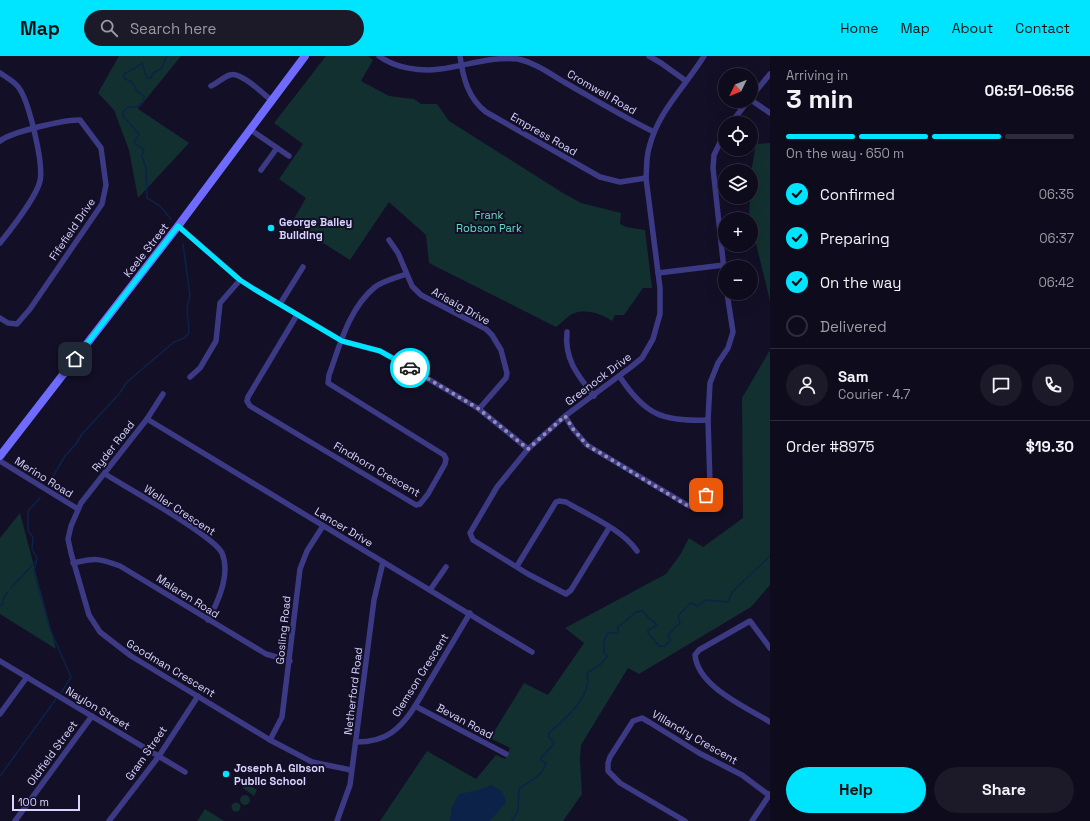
<!DOCTYPE html>
<meta charset="utf-8">
<style>
:root{--surface:#0e0b1c;--page:#1c1929;--text:#f1f3f6;--muted:#9b9ba3;--line:#2e2b3b;--accent:#00e5ff}
body{margin:0;font-family:"Space Grotesk",sans-serif;background:var(--page);color:var(--text);height:100vh;display:flex;flex-direction:column;font-size:15px;white-space:nowrap}
*{box-sizing:border-box;margin:0}
p{font-size:13px;color:var(--muted)}
.icon{flex:none;width:22px;height:22px;fill:none;stroke:currentColor;stroke-width:2;stroke-linecap:round;stroke-linejoin:round}
.map{position:relative;flex:1;overflow:hidden}
.drawer{display:flex;flex-direction:column;background:var(--surface);width:320px}
.drawer>*{flex:none}
.needle{width:26px;rotate:227deg}
.controls{position:absolute;left:718px;top:12px;display:grid;gap:8px}
.controls a{display:grid;place-items:center;width:40px;height:40px;border-radius:50%;background:var(--surface);box-shadow:0 4px 16px #0002,0 0 0 1px var(--line);font-size:20px}
.scale{position:absolute;left:12px;bottom:10px;width:68px;box-sizing:border-box;padding-left:4px;border:2px solid #d9d4ff;border-top:0;font-size:11px;line-height:14px;white-space:nowrap;color:#d9d4ff;-webkit-text-stroke:3px #130f26;paint-order:stroke}
.pin{position:absolute;display:grid;place-items:center;width:34px;height:34px;color:#fff;margin:-17px;border-radius:8px;box-shadow:0 2px 6px #0006}
.courier{position:absolute;display:grid;place-items:center;width:40px;height:40px;margin:-20px;border:3px solid #00e5ff;border-radius:50%;background:#fff;color:#222;box-shadow:0 1px 5px #0007}
.overview em{font-style:normal;font-weight:700}
.overview div{display:flex;flex-direction:column-reverse}
.overview{display:flex;align-items:center;justify-content:space-between;height:68px;padding:0 16px}
h1{font-size:26px;font-weight:700;line-height:30px}
.bar{display:grid;grid-template-columns:repeat(4,1fr);gap:6px 4px;align-content:center;height:48px;padding:0 16px}
.bar i{height:5px;border-radius:3px;background:var(--line)}
.bar .on{background:var(--accent)}
.bar p{grid-column:span 4}
.line{display:flex;align-items:center;gap:10px;padding:0 16px;border-top:1px solid var(--line)}
.line div{flex:1}
.round{display:grid;place-items:center;flex:none;width:42px;height:42px;border-radius:21px;background:var(--page)}
ol{padding:0 16px;list-style:none}
li{display:flex;align-items:center;gap:12px;height:44px}
li p{margin-inline-start:auto}
li .icon{padding:4px;border-radius:50%;background:var(--accent);color:#111;stroke-width:4}
li:last-child{color:var(--muted)}
li i{width:22px;height:22px;border:2px solid var(--line);border-radius:50%}
.action{display:flex;gap:8px;margin-top:auto;padding:8px 16px}
.action a{flex:1;height:46px;border-radius:24px;background:var(--accent);color:#111;font-size:16px;font-weight:700;line-height:46px;text-align:center}
.action a+a{background:var(--page);color:var(--text)}
header{display:flex;align-items:center;gap:24px;box-sizing:border-box;height:56px;padding:0 20px;background:var(--accent);color:#111}
header strong{font-size:19px}
nav{display:flex;gap:22px;margin-inline-start:auto;font-size:14px}
.search{width:280px;height:36px;background:var(--page);display:flex;align-items:center;gap:10px;box-sizing:border-box;padding:0 14px;border-radius:22px;color:var(--muted);font-size:15px}
main{display:flex;flex:1;min-height:0}
.map>svg:first-child{display:block}
.green{fill:#12302f}
.water{fill:#0c2248}
.lines{fill:none;stroke-linecap:round;stroke-linejoin:round}
.stream{stroke:#0c2248;stroke-width:1.5}
.street{stroke:#3d3a85;stroke-width:5.5}
.secondary{stroke:#6f6bff;stroke-width:8}
.done{stroke:#948fb3;stroke-width:4;stroke-dasharray:0 7.2}
.route{stroke:#00e5ff;stroke-width:5}
.poi-dot{fill:#00e5ff;stroke:#130f26;stroke-width:1.5}
.labels{text-anchor:middle;stroke-width:4;stroke-linejoin:round;paint-order:stroke}
.street-label{font-size:11px;fill:#d9d4ff;stroke:#130f26}
.park-label{font-size:11px;fill:#5fe0c0;stroke:#130f26}
.poi-label{font-size:11px;font-weight:bold;fill:#d9d4ff;stroke:#130f26;text-anchor:start}
</style>
<header>
<strong>Map</strong>
<div class="search"><svg class="icon" aria-label="search" viewBox="0 0 24 24"><circle cx="10" cy="10" r="6"/><path d="M15 15l6 6"/></svg>Search here</div>
<nav><a>Home</a><a>Map</a><a>About</a><a>Contact</a></nav>
</header>
<main>
<div class="map">
<svg width="770" height="765" viewBox="0 0 770 765">
<rect width="100%" height="100%" fill="#130f26"/>
<!-- green -->
<g class="green">
<polygon points="119,0 181,0 138,53 189,87 138,142 129,94 114,54 98,37"/>
<path d="M326 0H368L373 4 361 25 389 40 414 43 421 48H437L449 65 563 137 581 147 621 157 620 168 626 171 645 174 652 232H643L624 259H615L612 265C602 258 587 253 575 257 568 259 562 267 556 271L429 207 426 179 389 146 350 204 298 171 292 166 306 142 279 123 303 88 274 67Z"/>
<polygon points="770,87 770,245 749,159 752,111 756,88"/>
<polygon points="770,294 770,529 751,551 639,618 628,612 581,689 580,704 582,738 563,765 380,765 427,695 476,723 496,699 505,703 510,692 490,682 524,627 548,639 584,587 565,572 666,518 680,499 689,482 703,491 743,462 742,342"/>
<polygon points="20,457 56,593 0,558 0,482"/>
<polygon points="246,727 257,734 254,740 243,732"/>
<circle cx="245" cy="744" r="5"/>
<circle cx="236" cy="751" r="4.5"/>
<polygon points="205,753 224,765 197,765"/>
</g>
<!-- water -->
<path class="water" d="M491 729C499 732 504 737 506 746L490 765H450L452 751 459 738 479 734Z"/>
<g class="lines">
<!-- stream -->
<g class="stream">
<path d="M167 0 161 13 153 17 151 22H147L142 7C136 13 129 14 123 19L125 23 132 26 137 35 145 41 138 51H128L123 56V60L139 78 134 87 144 94 142 100 146 112 147 142 160 150 171 163"/>
<polyline points="49,427 65,400 76,388 82,378 119,338 127,326 174,286 184,282 189,277 187,251 190,240 183,188"/>
<polyline points="40,442 28,455 28,475 33,481 32,493 37,502 34,515 50,573 71,621 61,637"/>
<polyline points="11,532 35,506"/>
<polyline points="0,550 3,548 4,541 8,536"/>
<polyline points="0,720 56,643"/>
<path d="M512 765 518 755 519 733C529 725 544 720 546 706L545 707 540 703 553 689 554 685 550 683 548 678C564 663 593 641 587 617L601 608 608 600 604 597V584L608 577H618V571L636 556 643 555C646 561 652 564 657 569L648 574V577L659 590H665L670 585 668 579 680 567 678 560 690 547 698 550 706 544 728 546 732 536 770 500"/>
</g>
<!-- street -->
<g class="street">
<path d="M379 0C395 12 421 16 440 13 466 10 491 0 518 3 535 7 549 17 564 26 594 43 623 61 654 76"/>
<path d="M460 0C463 22 468 42 486 56L600 121 620 126 646 122"/>
<polyline points="649,0 661,7 686,25"/>
<path d="M0 17C7 22 14 25 19 32 29 46 44 108 40 125 36 142 12 172 0 187"/>
<path d="M211 30C218 27 223 21 230 19 240 15 264 38 272 45"/>
<polyline points="751,41 770,18"/>
<polyline points="751,44 770,57"/>
<polyline points="731,67 748,45"/>
<polyline points="251,74 289,100"/>
<polyline points="725,76 714,99 713,112 725,223"/>
<path d="M0 85C11 76 66 63 80 64L101 92 106 129 102 148 30 253 17 268 8 267 0 262"/>
<polyline points="261,114 277,92"/>
<polyline points="178,170 240,224 254,233 342,285 380,295 393,302 479,353 528,393"/>
<polyline points="389,184 398,197 412,230 421,239 486,273 492,279 501,294 507,317 506,322 479,353"/>
<polyline points="658,217 724,209"/>
<polyline points="280,248 303,211"/>
<path d="M297 259 248 341 247 345 250 350 416 449 420 448 428 438 445 408 446 403 444 399 328 327 329 319C340 289 349 252 375 231 383 225 396 222 406 218"/>
<path d="M567 276C564 303 578 320 594 340"/>
<polyline points="190,321 200,312 216,285 220,247 240,224"/>
<path d="M620 321C645 359 663 366 708 364"/>
<polyline points="163,338 147,363 81,447 71,470 68,483 71,497 89,559 100,576 131,600 270,684 312,706 351,714"/>
<polyline points="565,360 573,373 587,389 689,450 695,452 698,450 710,428 708,364 710,327 718,307 728,292 733,276 727,237"/>
<polyline points="147,363 532,596"/>
<polyline points="0,405 78,453"/>
<path d="M105 418C126 431 214 480 222 497 231 518 218 546 208 564"/>
<path d="M609 472 571 534 566 538 528 518 473 484 470 477 497 431 528 393 565 360 631 311 642 302 653 283 660 258V232L646 122C647 112 646 102 649 92 658 55 685 31 704 0"/>
<path d="M73 507C96 502 98 502 120 510L266 598 290 605"/>
<path d="M517 510 556 446 559 445 566 446C588 459 623 474 637 495"/>
<polyline points="430,534 446,511"/>
<path d="M770 592 750 565 699 594 695 599C698 631 746 651 770 666"/>
<polyline points="0,605 185,716"/>
<polyline points="415,650 506,698"/>
<polyline points="0,658 27,621"/>
<polyline points="270,684 282,661 300,513 307,495 323,470"/>
<path d="M356 686C369 686 381 684 391 677 409 665 420 641 431 623 444 601 457 579 470 557"/>
<polyline points="15,765 92,660"/>
<polyline points="109,765 159,700 198,640"/>
<polyline points="337,765 350,729 374,544 383,506"/>
<polyline points="685,765 620,727 608,715 608,707 610,701 633,665 642,662 649,666 699,697 742,719 770,740"/>
<polyline points="752,765 770,738"/>
</g>
<!-- secondary -->
<polyline class="secondary" points="0,400 178,170 305,0"/>
</g>
<g class="lines">
<!-- done -->
<polyline class="done" points="410,312 479,353 528,393 565,360 573,373 587,389 688,450 695,452 706,439"/>
<!-- route -->
<polyline class="route" points="75,303 178,170 240,224 254,233 342,285 380,295 410,312"/>
</g>
<!-- markers -->
<g class="poi-dot">
<circle cx="271" cy="172" r="4"/>
<circle cx="226" cy="718" r="4"/>
</g>
<g class="labels">
<!-- street labels -->
<g class="street-label">
<text transform="translate(602 36) rotate(30)" y="4">Cromwell Road</text>
<text transform="translate(544 78) rotate(30)" y="4">Empress Road</text>
<text transform="translate(72 173) rotate(-56)" y="4">Fifefield Drive</text>
<text transform="translate(146 194) rotate(-52)" y="4">Keele Street</text>
<text transform="translate(461 250) rotate(29)" y="4">Arisaig Drive</text>
<text transform="translate(598 323) rotate(-37)" y="4">Greenock Drive</text>
<text transform="translate(113 390) rotate(-52)" y="4">Ryder Road</text>
<text transform="translate(377 413) rotate(30)" y="4">Findhorn Crescent</text>
<text transform="translate(44 421) rotate(32)" y="4">Merino Road</text>
<text transform="translate(180 454) rotate(33)" y="4">Weller Crescent</text>
<text transform="translate(344 471) rotate(31)" y="4">Lancer Drive</text>
<text transform="translate(188 540) rotate(32)" y="4">Malaren Road</text>
<text transform="translate(283 574) rotate(-84)" y="4">Gosling Road</text>
<text transform="translate(171 612) rotate(31)" y="4">Goodman Crescent</text>
<text transform="translate(420 619) rotate(-58)" y="4">Clemson Crescent</text>
<text transform="translate(353 635) rotate(-83)" y="4">Netherford Road</text>
<text transform="translate(98 652) rotate(31)" y="4">Naylon Street</text>
<text transform="translate(465 665) rotate(28)" y="4">Bevan Road</text>
<text transform="translate(695 681) rotate(30)" y="4">Villandry Crescent</text>
<text transform="translate(52 697) rotate(-54)" y="4">Oldfield Street</text>
<text transform="translate(146 697) rotate(-55)" y="4">Gram Street</text>
</g>
<!-- park labels -->
<g class="park-label">
<text x="489" y="163">Frank<tspan x="489" dy="13">Robson Park</tspan></text>
</g>
<!-- poi labels -->
<g class="poi-label">
<text x="279" y="170">George Bailey<tspan x="279" dy="13">Building</tspan></text>
<text x="234" y="716">Joseph A. Gibson<tspan x="234" dy="13">Public School</tspan></text>
</g>
</g>
</svg>
<div class="controls">
<a><svg class="needle" viewBox="-14 -14 28 28"><path d="M0-13l5 13h-10z" fill="#e53935"/><path d="M0 13l5-13h-10z" fill="#9b9ba3"/></svg></a>
<a><svg class="icon" aria-label="locate" viewBox="0 0 24 24"><circle cx="12" cy="12" r="6"/><path d="M12 2v4M12 18v4M2 12h4M18 12h4"/></svg></a>
<a><svg class="icon" aria-label="layers" viewBox="0 0 24 24"><path d="M12 4l9 5-9 5-9-5zM3 14l9 5 9-5"/></svg></a>
<a>+</a>
<a>−</a>
</div>
<div class="scale">100 m</div>
<div class="pin" style="left:706px;top:439px;background:#ea580c"><svg class="icon" aria-label="bag" viewBox="0 0 24 24"><path d="M5 8h14l-1 12H6zM9 8a3 3 0 0 1 6 0"/></svg></div>
<div class="pin" style="left:75px;top:303px;background:#1f2937"><svg class="icon" aria-label="home" viewBox="0 0 24 24"><path d="M3 11l9-7 9 7M6 9v11h12V9"/></svg></div>
<div class="courier" style="left:410px;top:312px"><svg class="icon" aria-label="car" viewBox="0 0 24 24"><path d="M5 17H2v-5l4-1 3-4h7l3 4 3 1v5h-3M9 17h6M6 11h13"/><circle cx="7" cy="17" r="2"/><circle cx="17" cy="17" r="2"/></svg></div>
</div>
<section class="drawer">
<div class="overview"><div><h1>3 min</h1><p>Arriving in</p></div><em>06:51–06:56</em></div>
<div class="bar"><i class="on"></i><i class="on"></i><i class="on"></i><i></i><p>On the way · 650 m</p></div>
<ol>
<li><svg class="icon" aria-label="check" viewBox="0 0 24 24"><path d="M5 12l5 5 9-10"/></svg>Confirmed<p>06:35</p></li>
<li><svg class="icon" aria-label="check" viewBox="0 0 24 24"><path d="M5 12l5 5 9-10"/></svg>Preparing<p>06:37</p></li>
<li><svg class="icon" aria-label="check" viewBox="0 0 24 24"><path d="M5 12l5 5 9-10"/></svg>On the way<p>06:42</p></li>
<li><i></i>Delivered</li>
</ol>
<div class="line" style="height:72px"><a class="round"><svg class="icon" aria-label="person" viewBox="0 0 24 24"><circle cx="12" cy="8" r="4"/><path d="M4 21q1-7 8-7t8 7"/></svg></a><div><b>Sam</b><p>Courier · 4.7</p></div><a class="round"><svg class="icon" aria-label="chat" viewBox="0 0 24 24"><path d="M4 5h16v11H9l-5 4z"/></svg></a><a class="round"><svg class="icon" aria-label="phone" viewBox="0 0 24 24"><path d="M5 4h4l2 5-3 2q2 4 5 5l2-3 5 2v4C11 20 4 13 5 4z"/></svg></a></div>
<div class="line" style="height:52px"><div>Order #8975</div><b>$19.30</b></div>
<div class="action"><a>Help</a><a>Share</a></div>
</section>
</main>
